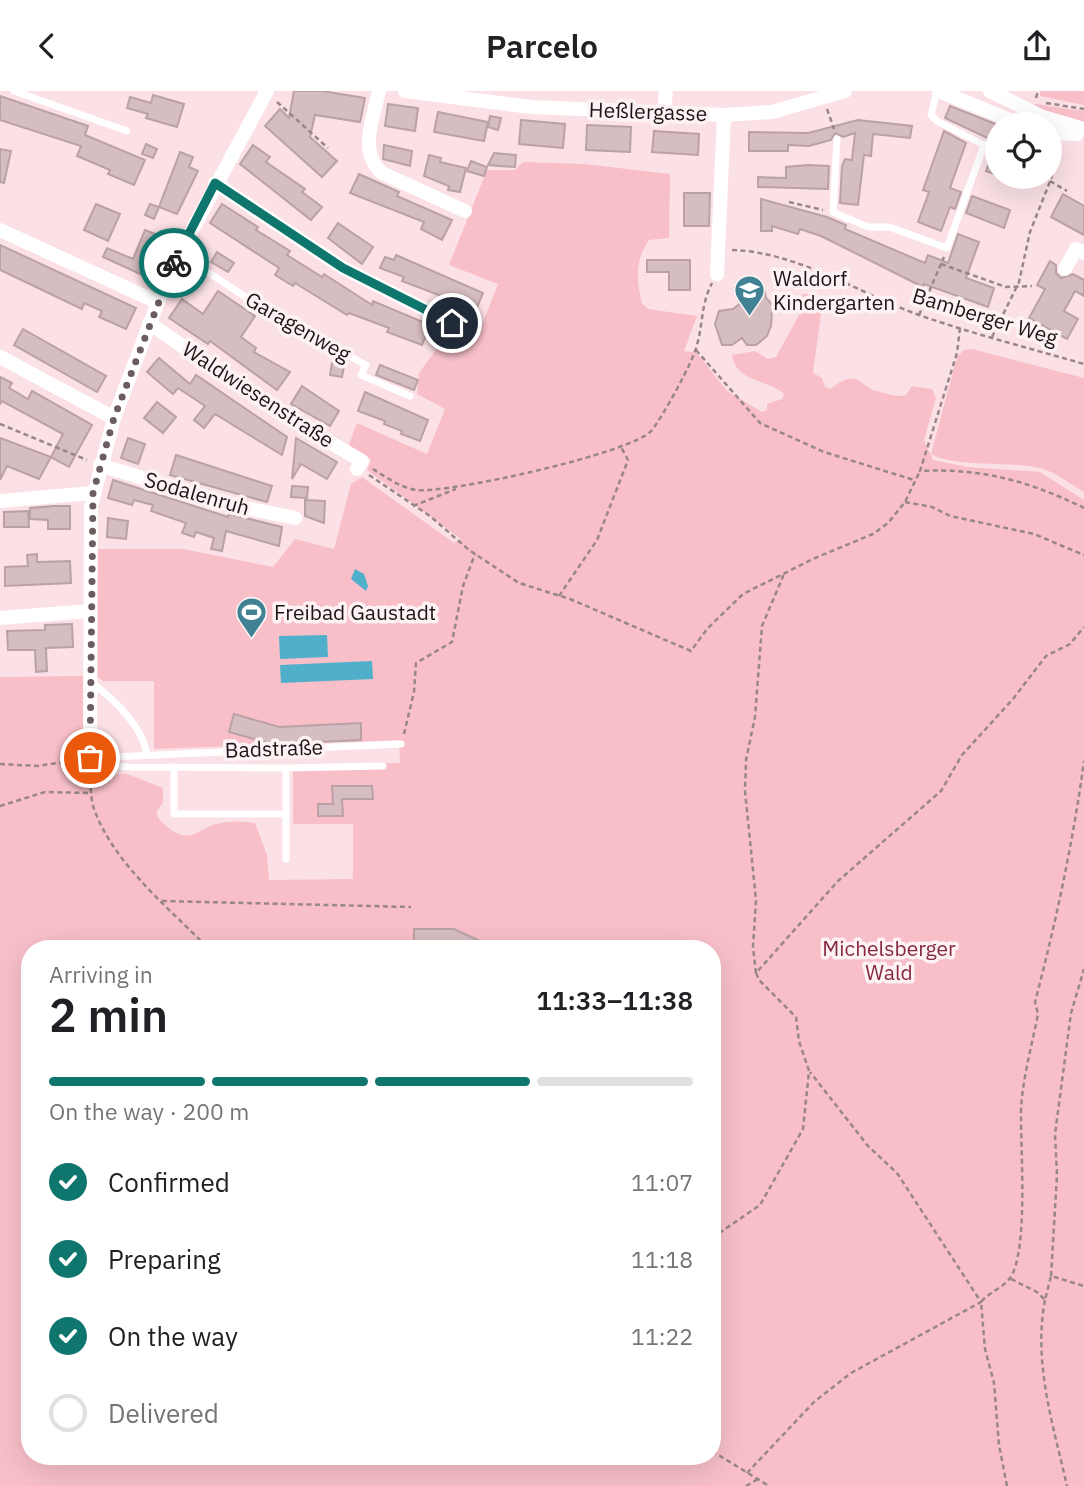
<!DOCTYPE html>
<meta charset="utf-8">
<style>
:root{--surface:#fff;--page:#f6f6f6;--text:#202124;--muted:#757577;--line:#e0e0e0;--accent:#0f766e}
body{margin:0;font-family:"IBM Plex Sans",sans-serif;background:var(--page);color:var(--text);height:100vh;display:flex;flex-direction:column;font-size:26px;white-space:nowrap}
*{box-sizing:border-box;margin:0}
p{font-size:23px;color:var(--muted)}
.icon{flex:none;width:38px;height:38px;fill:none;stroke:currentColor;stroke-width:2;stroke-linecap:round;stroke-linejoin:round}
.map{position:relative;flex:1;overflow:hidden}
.sheet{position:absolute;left:21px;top:849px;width:700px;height:525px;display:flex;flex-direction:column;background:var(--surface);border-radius:28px;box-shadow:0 7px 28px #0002}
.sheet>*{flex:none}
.buttons{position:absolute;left:985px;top:21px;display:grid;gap:14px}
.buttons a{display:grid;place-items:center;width:77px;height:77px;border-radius:50%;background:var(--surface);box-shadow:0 7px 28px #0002;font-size:35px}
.pin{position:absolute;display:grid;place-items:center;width:60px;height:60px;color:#fff;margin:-30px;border:4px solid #fff;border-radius:50%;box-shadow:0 2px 7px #0007}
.courier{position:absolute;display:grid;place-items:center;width:70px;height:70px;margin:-35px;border:5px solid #0f766e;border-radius:50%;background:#fff;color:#222;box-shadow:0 2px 9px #0007}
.summary em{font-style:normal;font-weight:600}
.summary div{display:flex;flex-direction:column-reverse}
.summary{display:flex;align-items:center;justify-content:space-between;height:119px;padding:0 28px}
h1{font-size:46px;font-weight:600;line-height:52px}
.bar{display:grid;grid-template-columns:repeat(4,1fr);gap:10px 7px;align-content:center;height:84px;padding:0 28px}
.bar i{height:9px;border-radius:5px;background:var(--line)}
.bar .active{background:var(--accent)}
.bar p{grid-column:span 4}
ol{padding:0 28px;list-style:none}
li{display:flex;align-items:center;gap:21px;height:77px}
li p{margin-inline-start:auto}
li .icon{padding:7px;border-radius:50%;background:var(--accent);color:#fff;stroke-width:4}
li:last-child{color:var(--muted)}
li i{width:38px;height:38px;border:4px solid var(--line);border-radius:50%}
header{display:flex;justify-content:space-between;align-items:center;height:91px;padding:0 28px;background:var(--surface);font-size:32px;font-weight:600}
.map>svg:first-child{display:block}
.green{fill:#f8bfc9;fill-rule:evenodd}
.water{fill:#50b0cb}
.building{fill:#d6bdc1;stroke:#baa1a5;stroke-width:2}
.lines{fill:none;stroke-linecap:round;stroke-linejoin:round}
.path{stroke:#988688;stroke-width:2.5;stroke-dasharray:5 3.5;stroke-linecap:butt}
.lane{stroke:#fff;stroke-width:7}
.street{stroke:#fff;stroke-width:14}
.done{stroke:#6b5c5e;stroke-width:7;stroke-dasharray:0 12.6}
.route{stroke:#0f766e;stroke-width:9}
.labels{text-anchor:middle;stroke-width:7;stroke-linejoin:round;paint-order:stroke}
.street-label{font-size:21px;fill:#1e1516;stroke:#fef3f4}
.poi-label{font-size:21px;fill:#1e1516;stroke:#fef3f4;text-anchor:start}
.park-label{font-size:21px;fill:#852842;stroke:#fef3f4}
</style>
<header><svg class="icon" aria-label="back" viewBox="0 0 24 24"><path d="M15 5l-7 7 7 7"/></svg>Parcelo<svg class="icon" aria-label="share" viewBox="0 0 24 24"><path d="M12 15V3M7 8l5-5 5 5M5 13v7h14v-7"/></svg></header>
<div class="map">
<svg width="1084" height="1395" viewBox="0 0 1084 1395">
<rect width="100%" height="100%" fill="#fbe1e5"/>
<!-- green -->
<g class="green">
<polygon points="1040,0 1084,0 1084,14 1040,5"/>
<polygon points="1034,13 1084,20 1084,33 1032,16"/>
<path d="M523 71 584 73 670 83 669 147 649 149C635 169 636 189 642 212L648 218 697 225 684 260 697 262 727 300 762 321 767 319V313L782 308 784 303C769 288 736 292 732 264L755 260 768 268 776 266 804 215 802 203H812L843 214V217L837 221 823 219 821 222 813 282 822 287 825 296 830 298C851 284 852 284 872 299 882 301 897 307 906 304L912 295 932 298 936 307 924 349 933 369 968 376 1040 381 1084 409V1395H0V586L83 585 84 691 106 684 127 683 163 697V712L157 720C157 727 160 729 165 734 191 757 197 736 221 732 232 730 244 731 255 732L267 764 269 789 353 788V733H293V675L400 672 399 649 154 658V590H103L94 584 95 458H183L273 476 295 448 334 458 351 393 362 386 454 452 461 448 367 379 371 369 348 356 357 332 427 363 445 318 417 303 419 282 437 257 461 254 468 245 478 244 498 193 449 174 487 79H515ZM30 858H712V1365H30Z"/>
<path d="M972 258 1084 287V401C1068 392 1054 379 1035 376 1008 371 953 376 931 363L957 266 964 259Z"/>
</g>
<!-- water -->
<g class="water">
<polygon points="355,478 364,483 368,495 366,500 351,488"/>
<polygon points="327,544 328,566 280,568 279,545"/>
<polygon points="372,570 373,588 281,592 280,574"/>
</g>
<!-- building -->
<g class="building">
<polygon points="294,0 322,0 365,7 360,31 315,24 310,46 337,70 322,86 265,35 280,18 289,27"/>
<polygon points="153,4 184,13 177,36 146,27 148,23 127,17 130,6 151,12"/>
<polygon points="0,5 88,35 85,44 145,69 134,94 108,83 110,79 77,65 81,55 0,29"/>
<polygon points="388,13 418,17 415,40 385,35"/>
<polygon points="950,15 998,34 998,52 945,27"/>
<polygon points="438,21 488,31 484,50 434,41"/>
<polygon points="490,25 501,27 498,39 488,36"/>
<polygon points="521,29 565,33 563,57 519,53"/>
<polygon points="858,29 912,35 910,47 873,43 871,65 864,64 858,114 840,112 842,75 845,68 852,69 855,42 843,46 835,42 831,49 809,55 788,54 788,60 749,60 749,41 808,42"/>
<polygon points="587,34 631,36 630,61 586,59"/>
<polygon points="654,40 699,43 698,64 652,61"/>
<polygon points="944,40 966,52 950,97 961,101 955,118 950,116 941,140 918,131 929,101 923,99"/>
<polygon points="996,52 998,53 998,84 986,80"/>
<polygon points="146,53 157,58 153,67 142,63"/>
<polygon points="253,54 270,66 266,71 305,98 302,101 322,116 311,129 240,73"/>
<polygon points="384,54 412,60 410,75 383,68"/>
<polygon points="0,58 11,60 4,92 0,91"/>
<polygon points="180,61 193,66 189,76 198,80 177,123 159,116"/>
<polygon points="494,62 516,64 515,76 488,74"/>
<polygon points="429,64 441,67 440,71 466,77 460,101 448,99 449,95 424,85"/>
<polygon points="471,70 487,76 484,85 467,80"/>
<polygon points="808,74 829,75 828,98 758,96 758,86 786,87 786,76"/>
<polygon points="359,83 399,101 397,105 452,129 442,149 421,138 424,131 350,102"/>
<polygon points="684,102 710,102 709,135 684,135"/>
<polygon points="1063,103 1084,115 1084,144 1051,126"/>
<polygon points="972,105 1010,119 1004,137 966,122"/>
<polygon points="761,108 827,126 846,134 845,138 925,172 928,164 948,172 958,143 979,151 966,187 994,197 988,216 924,193 923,196 821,145 800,138 798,143 772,135 772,140 761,140"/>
<polygon points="96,113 120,123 108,150 84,139"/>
<polygon points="150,113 159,116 154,128 145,124"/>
<polygon points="222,113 258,136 256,139 290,160 287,164 322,186 324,183 372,214 373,210 430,234 422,254 387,241 389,237 349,222 347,224 295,192 293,195 275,184 279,177 210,132"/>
<polygon points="338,132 373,156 362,173 328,147"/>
<polygon points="145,139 168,148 151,188 103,166 107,157 133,168"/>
<polygon points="0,154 136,217 126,238 99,226 102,220 84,212 82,218 0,179"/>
<polygon points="217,161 234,172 228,181 211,171"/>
<polygon points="396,164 483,202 473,226 441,212 444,206 402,190 404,186 380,177 385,166 394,169"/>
<polygon points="647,169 690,169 690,199 669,199 669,181 647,181"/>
<polygon points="1050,170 1056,174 1056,182 1061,187 1073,183 1084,189 1084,205 1075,200 1064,220 1078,228 1067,248 1029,227 1045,198 1037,194"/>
<polygon points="750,195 764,198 766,207 775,216 772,219 771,235 767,245 756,254 747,254 742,247 732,254 722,254 715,233 719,220 733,218 742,211"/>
<polygon points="218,200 255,225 241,246 256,257 254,261 290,281 277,299 210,250 208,253 169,227 182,208 203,223"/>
<polygon points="23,238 106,285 97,301 14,254"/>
<polygon points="159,267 190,293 196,284 287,346 282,364 215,323 204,337 194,329 205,315 178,297 173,303 147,281"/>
<polygon points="332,272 344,275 342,286 330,284"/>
<polygon points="380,274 418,289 414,299 376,284"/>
<polygon points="0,286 12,292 9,297 28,308 32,300 92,334 69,376 51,366 63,343 2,310 0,313"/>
<polygon points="302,295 339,320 330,335 291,313"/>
<polygon points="365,301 428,329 420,350 401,343 402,340 384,333 385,330 358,320"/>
<polygon points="157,311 176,326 163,342 144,327"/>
<polygon points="0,347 51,366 39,388 7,375 0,389"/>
<polygon points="128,347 145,353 138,373 121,367"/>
<polygon points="296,347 337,371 327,388 301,373 292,388"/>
<polygon points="176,364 272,395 267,411 170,384"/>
<polygon points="113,389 228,426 229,423 282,436 279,455 226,440 222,460 211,458 214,447 196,441 194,446 182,442 186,432 151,420 153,414 134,409 132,414 108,407"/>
<polygon points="292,395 308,396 307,407 291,406"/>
<polygon points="305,409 325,410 324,432 305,425"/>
<polygon points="54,415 70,415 70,438 48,438 48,429 30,428 30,417"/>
<polygon points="28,420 29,436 4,436 4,421"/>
<polygon points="108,427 128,430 126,448 107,446"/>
<polygon points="37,463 37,471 70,470 71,492 5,495 5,476 28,475 27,464"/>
<polygon points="72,533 73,556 46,557 47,580 36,581 35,559 8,559 7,540 45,539 45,534"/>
<polygon points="234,623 279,636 361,632 361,649 272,653 229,641"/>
<polygon points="332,695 372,695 373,708 342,708 343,725 318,725 318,713 333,713"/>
<polygon points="414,838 454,838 497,858 414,858"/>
</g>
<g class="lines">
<!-- path -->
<g class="path">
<polyline points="1036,7 1038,0"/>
<polyline points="277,11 328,57"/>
<polyline points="1046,12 1084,18"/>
<polyline points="827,18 834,38"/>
<polyline points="1050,90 1067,100"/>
<polyline points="789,111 823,119"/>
<path d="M732 159C798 161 858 202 919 224 973 243 1029 257 1084 273"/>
<polyline points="941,173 1006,196 1032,195"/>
<polyline points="919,224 944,166"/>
<path d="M960 237 957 262 920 380C982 377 1029 390 1084 417"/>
<polyline points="992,246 1019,191 1030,141 1051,88 1059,56"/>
<polyline points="696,259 760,332 824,361 914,389"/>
<polyline points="0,333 87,369"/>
<path d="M373 378C386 386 399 396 416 399 447 403 634 362 652 339 663 325 693 271 697 254 703 233 701 213 712 192"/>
<polyline points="369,384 430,425 469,459 519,492 570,508 691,560 707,538 743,503 815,467 873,443 888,432 905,411 920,380"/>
<polyline points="905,411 932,416 950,425 1034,443 1084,464"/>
<polyline points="413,415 456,398"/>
<polyline points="559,505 597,449 628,369 621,356"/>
<polyline points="404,643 414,601 416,572 452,551 463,495 475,463"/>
<polyline points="0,673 38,675 76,669"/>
<path d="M90 680C91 693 90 706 94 718 114 773 168 816 209 858"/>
<polyline points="0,715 45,701 91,702"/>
<polyline points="162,810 411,816"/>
<polyline points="756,882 753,856 756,809 745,700 746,669 755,626 762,535 784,483"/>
<polyline points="712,1147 760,1114 803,1038 809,980 799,950 796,926 759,889 756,882 838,790 941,700 962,664 1013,608 1046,565 1070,553 1084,536"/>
<polyline points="1051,1185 1057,1084 1055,1043 1071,922 1084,878"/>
<polyline points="1011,1188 1037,1201 1045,1209 1051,1185 1084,1195"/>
<path d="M1045 1209C1033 1272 1053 1333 1067 1395"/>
<polyline points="712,1360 769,1395"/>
<polyline points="747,1382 814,1311 851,1282 981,1211 897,1082 868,1055 810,981"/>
<polyline points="746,1395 758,1388"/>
<path d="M1007 1395 999 1354 994 1292 985 1258 981 1211C989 1201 1003 1197 1010 1187 1028 1162 1021 1062 1021 1028 1020 997 1032 954 1038 923L1035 911C1056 831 1073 751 1084 670"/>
</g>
<!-- lane -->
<g class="lane">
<polyline points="14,0 127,40"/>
<polyline points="837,48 833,121 868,136 889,136 947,157 984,54 937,30 931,24 937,0"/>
<polyline points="179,162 274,225 366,274 361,284 410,305"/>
<path d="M91 591C115 609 141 633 147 663"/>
<polyline points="174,676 174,723 286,723"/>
<polyline points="286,677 383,675"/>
<polyline points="286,768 286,677 128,676 90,672 90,667 401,653"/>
</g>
<!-- street -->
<g class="street">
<path d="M379 0C373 28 358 61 382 82L465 120"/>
<polyline points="405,0 531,16 724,24 772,21 845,0"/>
<polyline points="939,0 1020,33"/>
<polyline points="990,0 1043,26 1084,38"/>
<polyline points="664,21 666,0"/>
<polyline points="1050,42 1077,43"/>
<polyline points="215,92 343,177 452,232"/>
<polyline points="0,139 157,211"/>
<polyline points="1065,178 1076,158 1084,162"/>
<polyline points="717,183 724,24"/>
<polyline points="149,232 278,321 362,370 357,378"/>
<polyline points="0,266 114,327"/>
<polyline points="100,374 231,414 295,427"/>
<polyline points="0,410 93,402"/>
<polyline points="0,527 90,520"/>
<polyline points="90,667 91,415 114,327 169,182 267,0"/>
</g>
</g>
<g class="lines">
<!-- done -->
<polyline class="done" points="90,667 93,402 114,327 174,172"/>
<!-- route -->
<polyline class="route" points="174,172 215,92 343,177 452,232"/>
</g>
<!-- icons -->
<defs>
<symbol id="school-pin" viewBox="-11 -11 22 30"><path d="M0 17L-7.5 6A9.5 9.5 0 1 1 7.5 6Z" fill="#408194" stroke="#fef3f4"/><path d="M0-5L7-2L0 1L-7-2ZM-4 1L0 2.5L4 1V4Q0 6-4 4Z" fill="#fff"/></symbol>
<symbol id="stadium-pin" viewBox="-11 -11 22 30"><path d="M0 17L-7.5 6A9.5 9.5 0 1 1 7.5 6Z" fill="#408194" stroke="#fef3f4"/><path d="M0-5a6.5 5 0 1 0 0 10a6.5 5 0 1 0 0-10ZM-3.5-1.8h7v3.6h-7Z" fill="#fff"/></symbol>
</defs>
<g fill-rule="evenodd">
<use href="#school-pin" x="732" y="182" width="35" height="47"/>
<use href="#stadium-pin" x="234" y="504" width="35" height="47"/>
</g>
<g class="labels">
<!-- street labels -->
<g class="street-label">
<text transform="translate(648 21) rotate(2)" y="7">Heßlergasse</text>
<text transform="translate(985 226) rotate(17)" y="7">Bamberger Weg</text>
<text transform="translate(298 236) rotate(30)" y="7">Garagenweg</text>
<text transform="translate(258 304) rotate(33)" y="7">Waldwiesenstraße</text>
<text transform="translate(197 403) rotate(16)" y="7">Sodalenruh</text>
<text transform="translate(274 658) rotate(-2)" y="7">Badstraße</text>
</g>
<!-- poi labels -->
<g class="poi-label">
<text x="773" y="195">Waldorf<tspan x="773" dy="24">Kindergarten</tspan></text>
<text x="274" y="529">Freibad Gaustadt</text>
</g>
<!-- park labels -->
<g class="park-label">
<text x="889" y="865">Michelsberger<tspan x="889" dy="24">Wald</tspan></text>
</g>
</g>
</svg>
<div class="buttons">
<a><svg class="icon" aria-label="locate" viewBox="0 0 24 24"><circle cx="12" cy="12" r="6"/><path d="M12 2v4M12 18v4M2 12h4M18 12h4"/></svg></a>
</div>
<div class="pin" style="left:90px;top:667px;background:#ea580c"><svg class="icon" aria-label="bag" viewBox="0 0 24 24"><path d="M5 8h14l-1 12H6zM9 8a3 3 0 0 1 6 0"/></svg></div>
<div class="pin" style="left:452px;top:232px;background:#1f2937"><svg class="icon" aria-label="home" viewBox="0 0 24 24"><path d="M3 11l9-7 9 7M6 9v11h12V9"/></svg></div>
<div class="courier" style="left:174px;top:172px"><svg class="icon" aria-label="bike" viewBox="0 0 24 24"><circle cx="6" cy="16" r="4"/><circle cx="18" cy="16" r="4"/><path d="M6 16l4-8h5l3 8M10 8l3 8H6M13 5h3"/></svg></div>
<section class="sheet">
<div class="summary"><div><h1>2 min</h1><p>Arriving in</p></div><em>11:33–11:38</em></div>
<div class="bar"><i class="active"></i><i class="active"></i><i class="active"></i><i></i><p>On the way · 200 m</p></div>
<ol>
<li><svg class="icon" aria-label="check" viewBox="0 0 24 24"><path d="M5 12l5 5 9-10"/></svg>Confirmed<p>11:07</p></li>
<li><svg class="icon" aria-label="check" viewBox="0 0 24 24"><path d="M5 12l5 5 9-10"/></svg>Preparing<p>11:18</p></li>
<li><svg class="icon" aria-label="check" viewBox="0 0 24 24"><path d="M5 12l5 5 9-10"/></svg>On the way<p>11:22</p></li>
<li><i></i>Delivered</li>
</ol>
</section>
</div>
